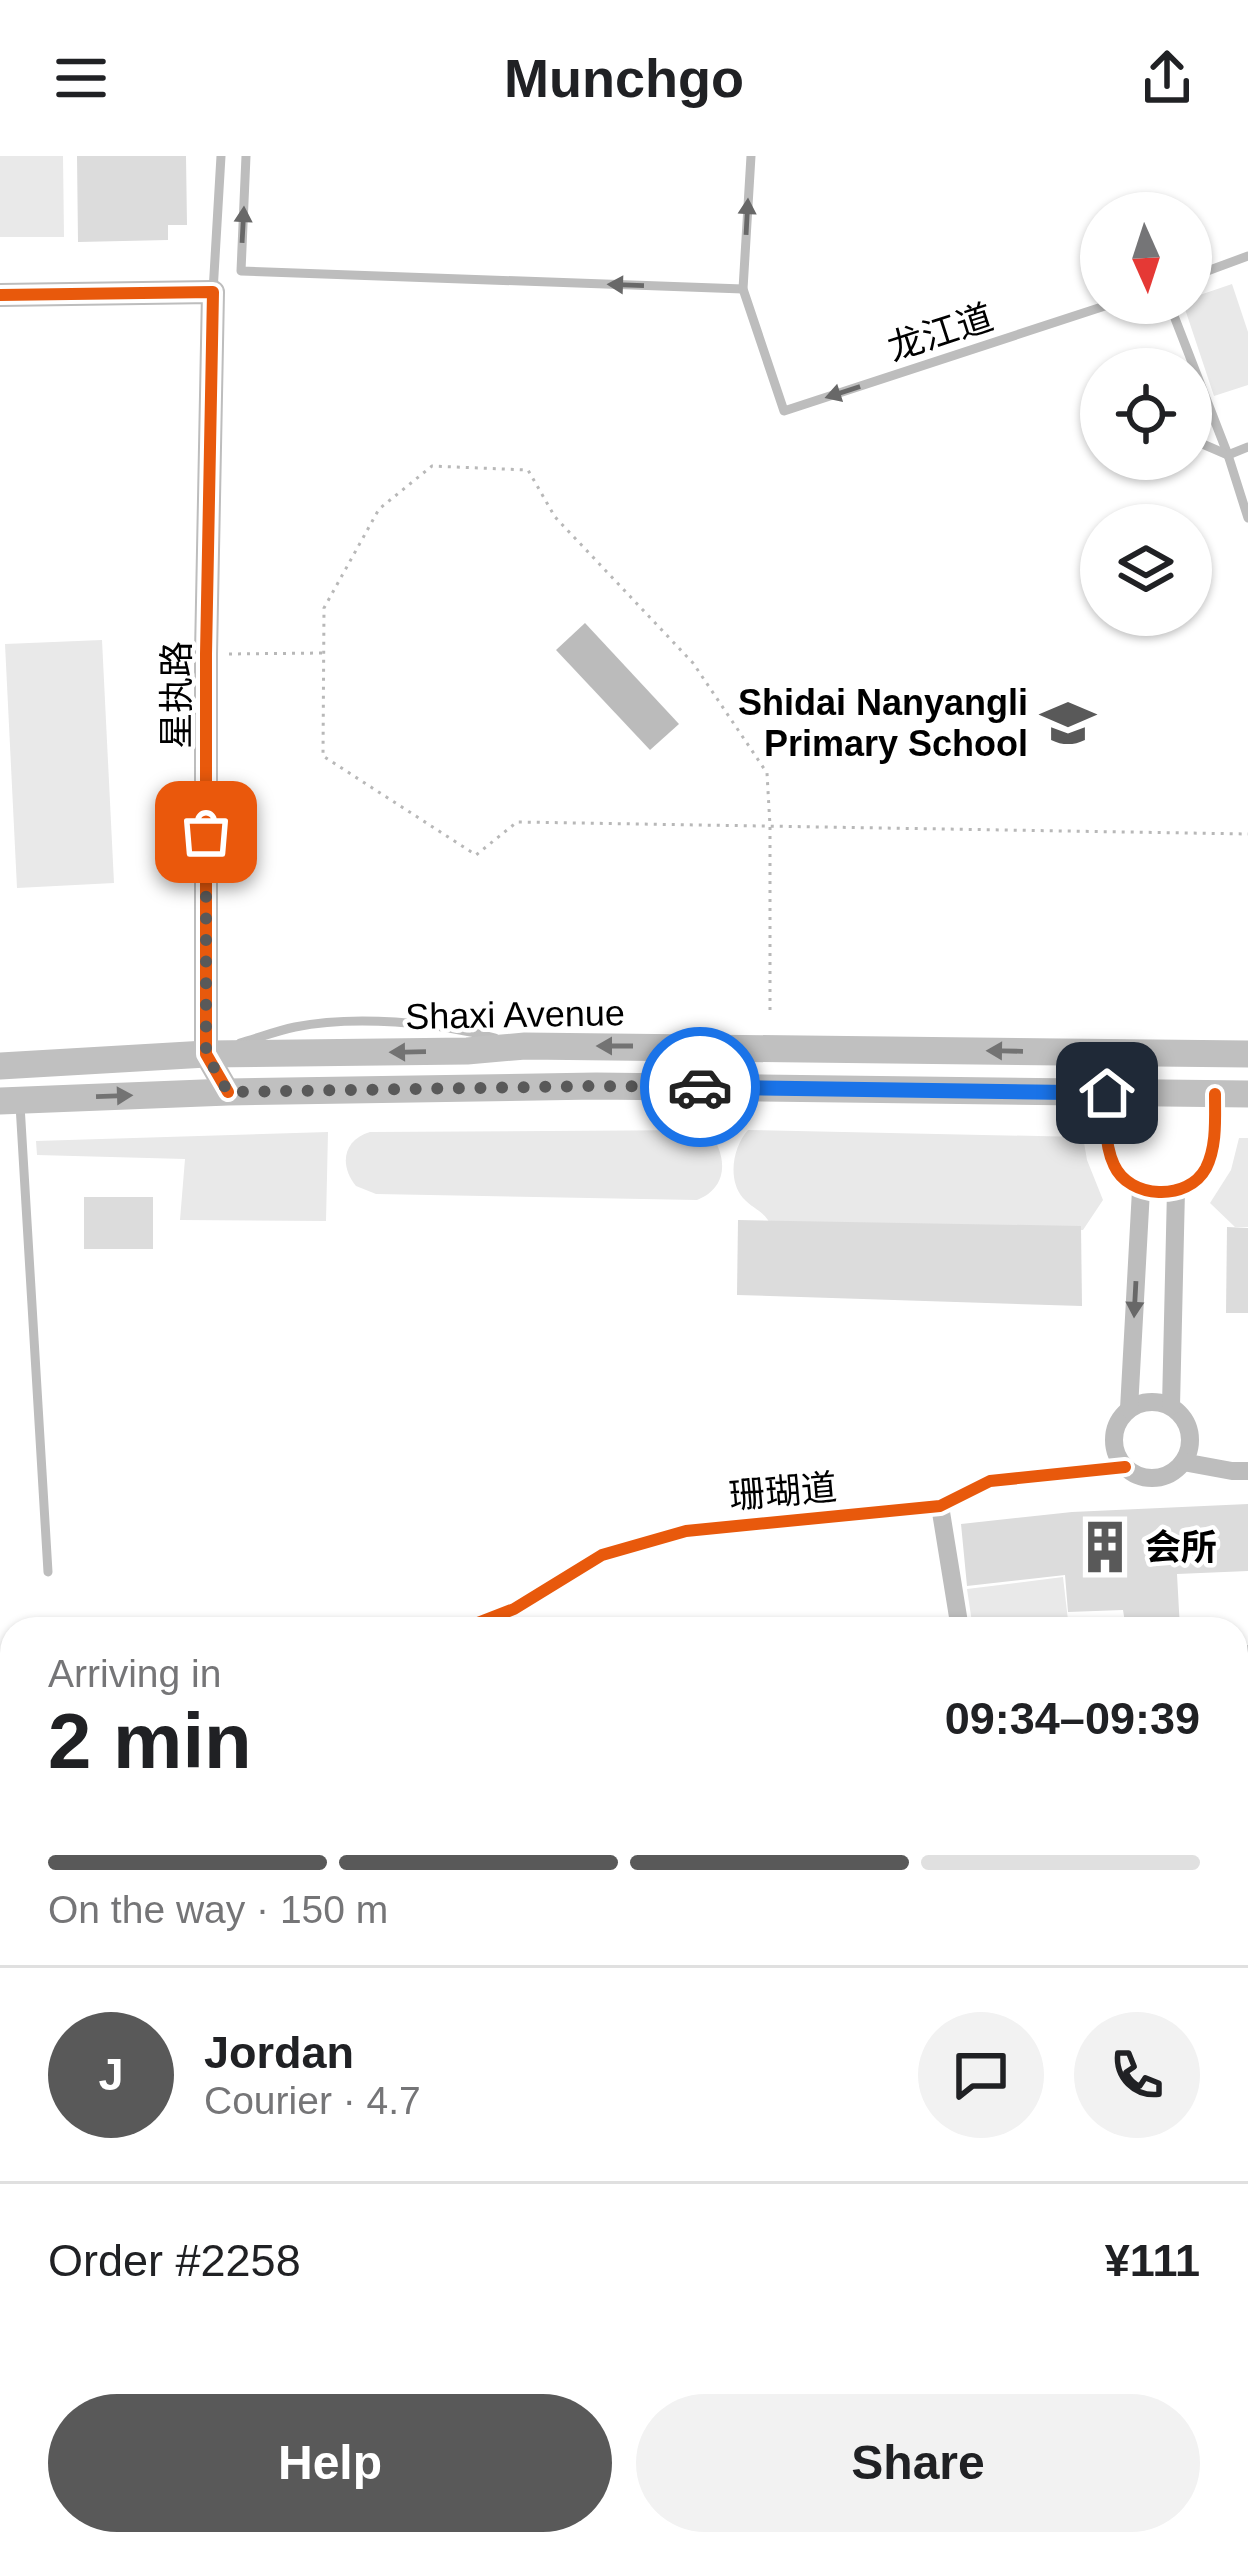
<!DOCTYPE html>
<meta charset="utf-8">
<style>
:root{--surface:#fff;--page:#f2f2f2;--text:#202124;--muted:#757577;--line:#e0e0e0;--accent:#595959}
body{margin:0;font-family:Arial,"Noto Sans SC",sans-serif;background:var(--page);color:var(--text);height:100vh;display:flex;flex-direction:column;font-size:45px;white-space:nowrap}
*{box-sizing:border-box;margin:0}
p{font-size:39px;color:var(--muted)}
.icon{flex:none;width:66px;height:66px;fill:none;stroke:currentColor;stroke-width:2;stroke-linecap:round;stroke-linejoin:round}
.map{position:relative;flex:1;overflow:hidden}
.side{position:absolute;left:0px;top:1461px;width:1248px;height:939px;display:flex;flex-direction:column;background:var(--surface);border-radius:36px 36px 0 0;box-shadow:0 3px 9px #0004}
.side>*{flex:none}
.needle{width:78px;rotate:177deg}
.fabs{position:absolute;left:1080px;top:36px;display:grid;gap:24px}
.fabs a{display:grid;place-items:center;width:132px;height:132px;border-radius:50%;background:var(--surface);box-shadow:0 3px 9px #0004;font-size:60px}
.pin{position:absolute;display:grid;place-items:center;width:102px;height:102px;color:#fff;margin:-51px;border-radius:24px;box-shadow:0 6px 18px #0006}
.courier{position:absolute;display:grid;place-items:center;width:120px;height:120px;margin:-60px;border:9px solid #1a73e8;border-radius:50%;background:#fff;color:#222;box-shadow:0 3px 15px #0007}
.head em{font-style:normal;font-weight:800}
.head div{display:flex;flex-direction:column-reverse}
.head{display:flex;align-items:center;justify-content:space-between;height:204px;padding:0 48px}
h1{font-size:78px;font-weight:800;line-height:90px}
.bar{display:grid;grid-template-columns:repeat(4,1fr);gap:18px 12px;align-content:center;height:144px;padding:0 48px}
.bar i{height:15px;border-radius:9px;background:var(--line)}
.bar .active{background:var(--accent)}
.bar p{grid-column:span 4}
.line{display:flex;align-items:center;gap:30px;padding:0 48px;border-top:3px solid var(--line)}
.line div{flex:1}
.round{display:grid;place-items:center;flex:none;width:126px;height:126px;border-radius:63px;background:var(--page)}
.cta{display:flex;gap:24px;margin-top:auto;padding:24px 48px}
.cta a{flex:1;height:138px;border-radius:72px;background:var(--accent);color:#fff;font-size:48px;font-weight:800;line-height:138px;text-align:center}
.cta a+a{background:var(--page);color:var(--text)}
header{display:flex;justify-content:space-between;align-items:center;height:156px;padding:0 48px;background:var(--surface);font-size:54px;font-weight:800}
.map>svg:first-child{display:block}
.green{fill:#e9e9e9}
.water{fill:#bbb}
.building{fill:#dcdcdc}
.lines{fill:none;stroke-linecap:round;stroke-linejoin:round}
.path{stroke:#b8b8b8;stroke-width:3;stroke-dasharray:3 6;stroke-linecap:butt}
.service{stroke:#bdbdbd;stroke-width:9}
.minor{stroke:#bdbdbd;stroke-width:18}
.tertiary{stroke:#bdbdbd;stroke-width:24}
.secondary{stroke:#c0c0c0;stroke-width:27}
.cycleway-casing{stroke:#fff;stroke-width:20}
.cycleway{stroke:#e8590c;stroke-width:12}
.oneway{fill:#686868}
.oneway2{fill:#737373}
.done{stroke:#595959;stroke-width:12;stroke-dasharray:0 21.6}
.route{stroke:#1a73e8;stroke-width:15}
.labels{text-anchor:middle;stroke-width:9;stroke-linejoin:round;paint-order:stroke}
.street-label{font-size:36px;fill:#000;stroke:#fff}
.poi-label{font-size:36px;font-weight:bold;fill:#000;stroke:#fff;text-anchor:end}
</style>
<header><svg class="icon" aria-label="menu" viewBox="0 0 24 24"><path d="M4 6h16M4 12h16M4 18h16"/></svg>Munchgo<svg class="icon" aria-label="share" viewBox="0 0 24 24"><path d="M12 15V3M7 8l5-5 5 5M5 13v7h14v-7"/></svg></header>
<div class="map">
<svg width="1248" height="2398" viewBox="0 0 1248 2398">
<rect width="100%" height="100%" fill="#fff"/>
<!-- green -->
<g class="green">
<polygon points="0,0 63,0 64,81 0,81"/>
<polygon points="1232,128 1248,176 1248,229 1214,240 1183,147 1191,147 1191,142"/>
<polygon points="102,484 114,727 17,732 5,488"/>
<path d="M708 974C727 998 730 1031 697 1044L376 1038 356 1030C339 1009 343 984 370 976Z"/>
<path d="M748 974 1083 981 1087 1004 1103 1044 1083 1074 772 1071C765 1055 754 1054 743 1042 727 1023 733 991 748 974Z"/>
<polygon points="328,976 326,1065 180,1064 185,1003 37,999 36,985"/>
<polygon points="1239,982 1248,982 1248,1071 1235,1071 1210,1047 1231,1014"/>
<polygon points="1063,1421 1069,1473 973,1473 967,1433"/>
<polygon points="311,2388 547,2388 556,2398 319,2398"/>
</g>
<!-- water -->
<g class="water">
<polygon points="585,467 679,568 650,594 556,494"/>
<polygon points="1248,1489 1248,1560 1236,1566 1236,1494"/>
<polygon points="0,2048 12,2065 12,2388 311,2388 319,2398 0,2398"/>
<polygon points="1248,2168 1248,2248 1236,2241 1236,2176"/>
</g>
<!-- building -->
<g class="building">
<polygon points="77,0 186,0 187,69 168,69 168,84 78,86"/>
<rect x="84" y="1041" width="69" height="52"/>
<polygon points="738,1064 1081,1070 1082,1150 737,1139"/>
<polygon points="1227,1071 1248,1072 1248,1157 1226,1157"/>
<polygon points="1248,1348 1248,1415 1177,1418 1180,1473 1126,1473 1123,1454 1068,1456 1065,1419 967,1430 961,1368 1072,1356"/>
</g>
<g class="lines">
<!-- path -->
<g class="path">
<polyline points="229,498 322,497"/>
<polyline points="770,854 770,670 767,617 693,507 555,361 528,314 432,310 379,353 324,452 323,600 476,699 517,666 1248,678"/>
</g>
<!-- service -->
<g class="service">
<polyline points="246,0 241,115 743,133"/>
<polyline points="751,0 743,133 784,255 1114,147"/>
<polyline points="1191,121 1248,100"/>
<polyline points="213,136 221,0"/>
<polyline points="1169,147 1228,299 1248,362"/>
<polyline points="1191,283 1228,299"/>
<polyline points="1228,299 1248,291"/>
<path d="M240 887C258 882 276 875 295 871 354 859 437 866 495 882"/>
<polyline points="20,949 48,1416"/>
<polyline points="1236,1673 1248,1667"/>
<polyline points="1236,1870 1248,1863"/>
<polyline points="1236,2065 1248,2059"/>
<polyline points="1236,2363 1248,2374"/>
<polyline points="690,2388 699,2398"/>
<polyline points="951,2388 953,2398"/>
</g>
<!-- minor -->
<g class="minor">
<path d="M1107 897C1107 929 1100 980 1114 1009 1129 1043 1188 1046 1206 1012 1217 990 1215 963 1215 938"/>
<circle cx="1152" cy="1284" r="38"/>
<polyline points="1171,1250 1176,1034"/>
<polyline points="1129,1253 1141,1034"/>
<polyline points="1183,1306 1232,1315 1248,1315"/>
<polyline points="940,1350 960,1473"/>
<polyline points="462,1473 514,1453 602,1399 686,1375 940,1350 990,1325 1125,1311"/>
<polyline points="1236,1906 1248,1918"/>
</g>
<!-- tertiary -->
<polyline class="tertiary" points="0,139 213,136 206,498 206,898 228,936"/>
<!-- secondary -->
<g class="secondary">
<polyline points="0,910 206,898 467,895 525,890 1248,898"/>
<polyline points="0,945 228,936 596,930 1248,938"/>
</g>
<defs>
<g id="cycleway">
<polyline points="0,139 213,136 206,498 206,898 228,936"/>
<path d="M1107 897C1107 929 1100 980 1114 1009 1129 1043 1188 1046 1206 1012 1217 990 1215 963 1215 938"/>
<polyline points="462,1473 514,1453 602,1399 686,1375 940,1350 990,1325 1125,1311"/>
</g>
</defs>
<!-- cycleway casing -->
<use href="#cycleway" class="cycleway-casing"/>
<!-- cycleway -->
<use href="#cycleway" class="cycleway"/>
</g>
<!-- one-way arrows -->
<defs><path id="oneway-solid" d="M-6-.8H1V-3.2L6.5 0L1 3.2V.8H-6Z" transform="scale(3)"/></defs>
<g class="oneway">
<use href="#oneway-solid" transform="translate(747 61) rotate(-87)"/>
<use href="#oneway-solid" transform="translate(243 69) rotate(-87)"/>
<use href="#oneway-solid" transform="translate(626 129) rotate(-178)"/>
<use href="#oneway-solid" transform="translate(843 236) rotate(162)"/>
<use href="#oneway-solid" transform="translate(1135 1143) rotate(93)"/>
</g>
<g class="oneway2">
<use href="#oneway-solid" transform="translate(615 890) rotate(-180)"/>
<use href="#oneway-solid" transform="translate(1005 895) rotate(-179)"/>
<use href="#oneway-solid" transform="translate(408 896) rotate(179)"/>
<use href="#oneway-solid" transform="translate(114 940) rotate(-2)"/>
</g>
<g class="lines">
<!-- done -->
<polyline class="done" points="206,676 206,898 228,936 596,930 700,931"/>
<!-- route -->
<polyline class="route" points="700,931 1107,937"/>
</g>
<!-- icons -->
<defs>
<symbol id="school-bare" viewBox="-9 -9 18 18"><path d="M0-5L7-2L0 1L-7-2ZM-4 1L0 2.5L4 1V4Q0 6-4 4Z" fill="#595959" stroke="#fff" stroke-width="2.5" paint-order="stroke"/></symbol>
<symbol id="building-bare" viewBox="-9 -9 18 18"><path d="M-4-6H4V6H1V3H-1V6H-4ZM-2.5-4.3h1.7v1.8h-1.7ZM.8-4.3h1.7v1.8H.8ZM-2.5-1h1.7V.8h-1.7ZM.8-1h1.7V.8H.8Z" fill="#595959" stroke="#fff" stroke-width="2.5" paint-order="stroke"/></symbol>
</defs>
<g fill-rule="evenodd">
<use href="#school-bare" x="1030" y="529" width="76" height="76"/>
<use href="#building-bare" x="1067" y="1353" width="76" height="76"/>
</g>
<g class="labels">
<!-- street labels -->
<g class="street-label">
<text transform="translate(940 176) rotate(-18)" y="13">龙江道</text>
<text transform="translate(176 539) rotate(-90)" y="13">星执路</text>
<text transform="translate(515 858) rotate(-1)" y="13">Shaxi Avenue</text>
<text transform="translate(783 1335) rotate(-5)" y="13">珊瑚道</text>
</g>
<!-- poi labels -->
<g class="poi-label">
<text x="1028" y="559">Shidai Nanyangli<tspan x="1028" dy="41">Primary School</tspan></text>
<text x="1145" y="1404" text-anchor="start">会所</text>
</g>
</g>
</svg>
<div class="fabs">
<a><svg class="needle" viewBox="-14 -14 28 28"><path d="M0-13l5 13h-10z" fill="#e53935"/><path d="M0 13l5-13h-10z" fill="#757577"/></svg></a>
<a><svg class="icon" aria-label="locate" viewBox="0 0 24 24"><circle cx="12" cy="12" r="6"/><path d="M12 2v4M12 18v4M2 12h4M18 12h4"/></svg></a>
<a><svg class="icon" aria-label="layers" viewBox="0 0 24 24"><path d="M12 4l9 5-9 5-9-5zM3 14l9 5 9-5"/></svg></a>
</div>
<div class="pin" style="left:206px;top:676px;background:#ea580c"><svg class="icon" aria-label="bag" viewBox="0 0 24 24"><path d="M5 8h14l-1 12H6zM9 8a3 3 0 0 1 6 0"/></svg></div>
<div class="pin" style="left:1107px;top:937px;background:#1f2937"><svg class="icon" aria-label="home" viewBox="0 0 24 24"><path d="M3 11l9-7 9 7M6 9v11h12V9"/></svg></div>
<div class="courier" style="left:700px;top:931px"><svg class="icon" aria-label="car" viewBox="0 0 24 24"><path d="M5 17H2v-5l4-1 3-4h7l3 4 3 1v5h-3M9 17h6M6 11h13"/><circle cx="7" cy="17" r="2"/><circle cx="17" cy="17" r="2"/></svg></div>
<section class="side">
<div class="head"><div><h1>2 min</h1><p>Arriving in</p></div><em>09:34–09:39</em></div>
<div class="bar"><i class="active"></i><i class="active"></i><i class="active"></i><i></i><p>On the way · 150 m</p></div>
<div class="line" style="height:216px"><b class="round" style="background:var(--accent);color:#fff">J</b><div><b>Jordan</b><p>Courier · 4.7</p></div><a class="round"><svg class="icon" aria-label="chat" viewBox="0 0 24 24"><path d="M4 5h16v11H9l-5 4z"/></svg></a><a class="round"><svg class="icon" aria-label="phone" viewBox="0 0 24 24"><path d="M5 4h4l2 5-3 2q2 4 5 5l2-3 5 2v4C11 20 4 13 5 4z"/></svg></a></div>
<div class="line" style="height:156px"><div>Order #2258</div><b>¥111</b></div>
<div class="cta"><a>Help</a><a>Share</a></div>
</section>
</div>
